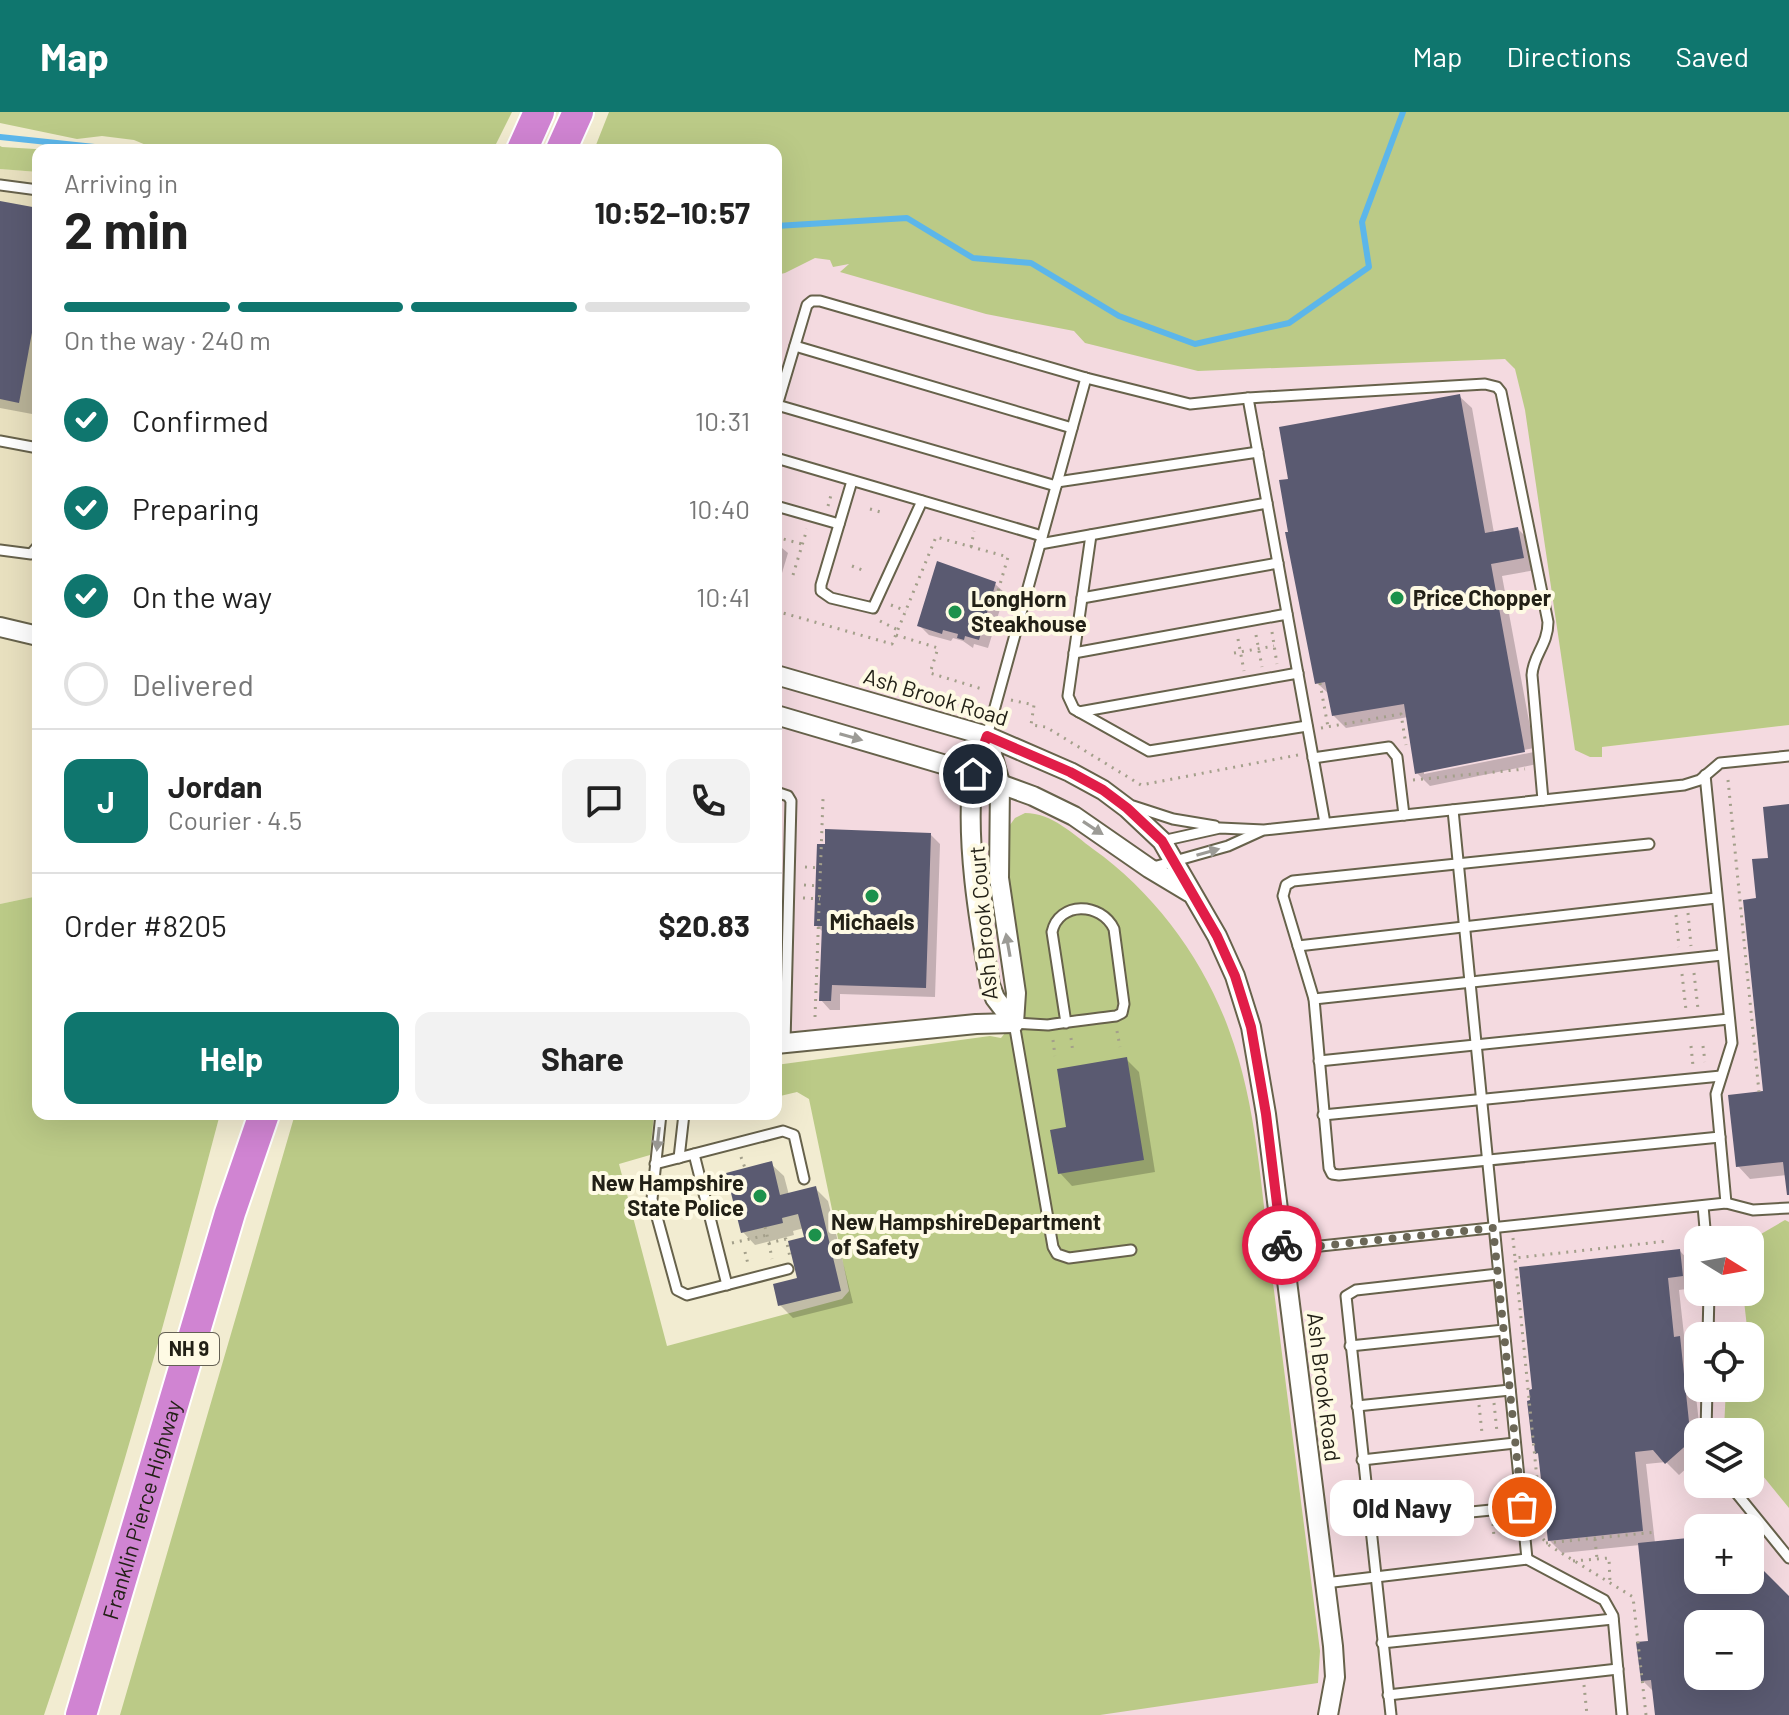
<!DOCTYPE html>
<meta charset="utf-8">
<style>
:root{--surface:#fff;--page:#f2f2f2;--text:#222;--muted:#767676;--line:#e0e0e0;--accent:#0f766e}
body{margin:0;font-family:Barlow,sans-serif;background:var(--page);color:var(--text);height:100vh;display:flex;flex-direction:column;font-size:30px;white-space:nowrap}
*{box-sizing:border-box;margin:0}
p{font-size:26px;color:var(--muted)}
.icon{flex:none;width:44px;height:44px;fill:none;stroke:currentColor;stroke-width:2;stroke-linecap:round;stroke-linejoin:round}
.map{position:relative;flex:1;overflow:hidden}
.drawer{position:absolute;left:32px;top:32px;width:750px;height:976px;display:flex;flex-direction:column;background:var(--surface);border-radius:16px;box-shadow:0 8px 32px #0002}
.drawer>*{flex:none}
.needle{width:52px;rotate:101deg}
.controls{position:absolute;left:1684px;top:1114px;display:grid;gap:16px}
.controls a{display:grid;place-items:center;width:80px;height:80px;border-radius:16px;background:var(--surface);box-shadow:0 8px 32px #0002;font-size:40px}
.pin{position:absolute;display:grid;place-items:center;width:68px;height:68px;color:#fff;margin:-34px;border:4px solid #fff;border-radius:50%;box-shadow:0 2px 8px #0007}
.courier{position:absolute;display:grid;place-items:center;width:80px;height:80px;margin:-40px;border:6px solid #e11d48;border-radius:50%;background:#fff;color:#222;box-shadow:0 2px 10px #0007}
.bubble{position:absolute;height:56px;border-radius:16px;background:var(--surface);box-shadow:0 8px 32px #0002;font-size:26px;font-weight:700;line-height:56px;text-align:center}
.summary em{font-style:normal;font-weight:700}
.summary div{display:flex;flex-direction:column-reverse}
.summary{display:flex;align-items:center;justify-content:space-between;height:136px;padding:0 32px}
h1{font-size:52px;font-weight:700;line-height:60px}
.bar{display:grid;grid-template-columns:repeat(4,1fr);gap:12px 8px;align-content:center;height:96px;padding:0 32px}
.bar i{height:10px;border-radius:6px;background:var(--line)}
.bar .on{background:var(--accent)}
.bar p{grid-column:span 4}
.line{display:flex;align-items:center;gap:20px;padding:0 32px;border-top:2px solid var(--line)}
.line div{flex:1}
.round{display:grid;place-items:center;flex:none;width:84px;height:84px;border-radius:16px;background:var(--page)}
ol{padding:0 32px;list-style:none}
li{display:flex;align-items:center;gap:24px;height:88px}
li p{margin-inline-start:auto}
li .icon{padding:8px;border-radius:50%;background:var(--accent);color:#fff;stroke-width:4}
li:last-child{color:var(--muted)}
li i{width:44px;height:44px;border:4px solid var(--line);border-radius:50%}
.button{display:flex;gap:16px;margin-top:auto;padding:16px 32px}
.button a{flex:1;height:92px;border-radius:16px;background:var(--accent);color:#fff;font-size:32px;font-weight:700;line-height:92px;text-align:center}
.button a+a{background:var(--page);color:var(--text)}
header{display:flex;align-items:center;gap:48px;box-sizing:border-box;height:112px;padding:0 40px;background:var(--accent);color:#fff}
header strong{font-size:38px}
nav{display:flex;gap:44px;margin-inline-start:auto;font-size:28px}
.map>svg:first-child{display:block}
.commercial{fill:#f4dae0;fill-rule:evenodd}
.built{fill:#e8e0bf}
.green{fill:#bbca87}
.shadow{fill:#0003;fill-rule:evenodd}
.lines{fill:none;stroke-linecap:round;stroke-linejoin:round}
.stream{stroke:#5cb6ea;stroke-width:6}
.building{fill:#5a5a71;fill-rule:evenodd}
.service-casing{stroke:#67624b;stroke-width:13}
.minor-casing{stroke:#67624b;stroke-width:22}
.trunk-casing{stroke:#fff;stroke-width:34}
.path{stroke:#a39f8a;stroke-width:3;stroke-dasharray:2 6;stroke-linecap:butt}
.service{stroke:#fff;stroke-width:9}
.minor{stroke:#fff;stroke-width:18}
.trunk{stroke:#d084d2;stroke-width:30}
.oneway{fill:#9c9b96}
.done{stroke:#6b6757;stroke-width:8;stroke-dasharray:0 14.4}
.route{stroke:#e11d48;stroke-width:10}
.poi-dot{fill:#1c914b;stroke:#fefae4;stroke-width:3}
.labels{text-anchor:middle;stroke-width:8;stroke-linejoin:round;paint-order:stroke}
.shield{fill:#fefae4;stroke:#646154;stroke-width:2}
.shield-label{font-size:20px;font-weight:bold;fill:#222016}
.poi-label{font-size:22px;font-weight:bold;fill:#222016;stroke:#fefae4;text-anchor:start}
.street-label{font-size:22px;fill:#222016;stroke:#fefae4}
</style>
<header>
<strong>Map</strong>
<nav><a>Map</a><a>Directions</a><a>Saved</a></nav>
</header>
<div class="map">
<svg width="1789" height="1603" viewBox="0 0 1789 1603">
<rect width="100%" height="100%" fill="#f2ecd1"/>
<!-- commercial -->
<path class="commercial" d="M776 114 1522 231 1585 637 1789 613V1603H1058L1318 1570 1320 1539 1252 1009 1229 917 1007 749 1017 838 1026 876 1014 911 776 932ZM1698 1128H1750V1180H1698ZM1698 1224H1750V1276H1698ZM1698 1320H1750V1372H1698ZM1698 1416H1750V1468H1698ZM1698 1512H1750V1564H1698Z"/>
<!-- built -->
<polygon class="built" points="0,57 38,60 38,784 0,792"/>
<!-- green -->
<g class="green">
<polygon points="0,0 512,0 493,38 158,38 134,28 102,24 77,27 0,11"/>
<polygon points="609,0 1789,0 1789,613 1602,635 1602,645 1590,645 1575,638 1525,298 1515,257 1505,247 1198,259 1085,231 1074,219 986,202 840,160 849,152 833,155 830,148 815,146 785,161 776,163 776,38 594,38"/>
<polygon points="0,34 2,35 52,38 38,38 38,60 0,57"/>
<path d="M1025 701C1052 701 1073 722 1093 737 1154 780 1204 848 1229 918 1257 993 1261 1077 1271 1155 1287 1283 1304 1411 1320 1539L1318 1571 1100 1603H120L295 1002H654L650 1043 619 1052 667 1234 842 1187 849 1179 809 987 797 980 776 985V953L990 924 1001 926 1014 910 1026 876 1017 838 1007 749V717L1015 706Z"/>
<path d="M38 784V1002H220C167 1204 111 1405 44 1603H0V792Z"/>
<polygon points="1785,1108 1789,1110 1789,1396 1750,1348 1750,1320 1727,1320 1724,1317 1726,1276 1750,1276 1750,1224 1748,1224 1743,1180 1750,1180 1748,1128 1750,1124 1761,1122"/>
</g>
<!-- shadow -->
<g class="shadow">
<polygon points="0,91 38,98 38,266 32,302 0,296"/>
<polygon points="1459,284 1472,296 1494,421 1518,417 1530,429 1536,458 1502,464 1534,636 1424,658 1424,662 1534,640 1537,652 1430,674 1417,661 1408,605 1346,616 1333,603 1330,583 1317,571 1290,422 1291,368"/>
<polygon points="776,431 788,441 776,481"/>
<polygon points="995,472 1005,481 988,536 974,532 973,536 963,529 953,526 951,529 929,523 920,514"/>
<polygon points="1789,694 1789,1081 1787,1063 1750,1067 1738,1054 1765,981 1759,788"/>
<polygon points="931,723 940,732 935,885 840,882 840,898 830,898 821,888 824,821 816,813 827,734"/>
<polygon points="1126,947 1139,960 1155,1060 1072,1074 1060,1061 1069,1017"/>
<polygon points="771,1052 784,1064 789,1083 815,1076 828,1089 853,1191 793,1206 780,1193 799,1168 806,1126 804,1116 793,1119 794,1123 755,1133 743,1120"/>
<path d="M1680 1139 1692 1152 1694 1176 1679 1178 1685 1232 1691 1239 1700 1320H1698V1346L1679 1363 1666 1350 1646 1352 1655 1431 1698 1427V1468H1750V1448L1789 1487V1603H1657L1654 1580 1642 1568 1650 1531 1640 1433 1562 1441 1550 1429 1541 1344 1537 1341ZM1698 1512H1750V1564H1698Z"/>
</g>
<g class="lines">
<!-- stream -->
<g class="stream">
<polyline points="0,25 123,38"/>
<polyline points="776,114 907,106 973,146 1031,151 1119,204 1195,232 1289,211 1369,155 1362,110 1403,0"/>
</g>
</g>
<!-- building -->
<g class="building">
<polygon points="0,89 38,96 38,188 19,291 0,287"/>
<polygon points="1460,282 1485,421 1518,415 1524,446 1491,452 1525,640 1415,662 1404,592 1332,604 1325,570 1315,572 1285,420 1288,420 1279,368 1288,367 1279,315"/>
<polygon points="937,449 996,470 979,528 965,524 964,528 957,526 958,522 943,518 942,522 917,514"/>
<polygon points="1789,692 1789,1083 1787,1083 1783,1050 1736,1055 1728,983 1763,979 1743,788 1756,786 1752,747 1768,746 1763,695"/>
<polygon points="825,717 931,721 926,876 832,873 831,889 819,889 822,814 814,814 817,732 825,732"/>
<polygon points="1127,945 1144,1048 1058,1062 1050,1018 1066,1015 1057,957"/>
<polygon points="772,1049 780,1083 816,1074 841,1179 778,1194 773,1172 797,1166 788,1129 804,1125 798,1102 782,1106 783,1111 741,1121 726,1061"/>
<polygon points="1680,1137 1683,1164 1668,1166 1674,1225 1680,1224 1691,1329 1665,1352 1653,1338 1635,1340 1643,1419 1548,1429 1538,1341 1535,1342 1534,1331 1532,1331 1527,1289 1530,1288 1529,1278 1532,1277 1519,1155"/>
<path d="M1698 1425V1468H1750V1445L1789 1484V1603H1655L1651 1568 1641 1569 1636 1530 1648 1529 1638 1431ZM1698 1512H1750V1564H1698Z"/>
</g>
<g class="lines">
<defs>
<g id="service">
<polyline points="0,73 38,78"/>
<polyline points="795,234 1072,316"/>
<polyline points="1248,286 1325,711"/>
<polyline points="777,293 1056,374"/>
<path d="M776 297 807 193 812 189H820L1086 266 1190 292 1248 286 1485 272 1497 275 1501 280 1548 510C1548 533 1533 543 1532 563L1543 688"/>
<polyline points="0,329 38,336"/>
<polyline points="776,346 1042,424"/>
<polyline points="852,369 821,473 821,479 831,486 873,496 922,389"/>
<polyline points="1057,370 1258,340"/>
<polyline points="776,394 839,412"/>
<polyline points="1091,423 1068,584 1074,597 1149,639 1307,614"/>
<polyline points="1040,432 1267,391"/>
<polyline points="0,438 31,442 38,434"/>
<polyline points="1082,486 1278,451"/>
<polyline points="1074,541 1287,502"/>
<polyline points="1079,600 1298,561"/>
<polyline points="987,624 1086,266"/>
<polyline points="1313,646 1389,635 1397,645 1404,703"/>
<polyline points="1705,663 1732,931 1716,982 1726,1091"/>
<polyline points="776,680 788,684 791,689 785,931"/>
<polyline points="1133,694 1173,707 1215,714"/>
<polyline points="1453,698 1527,1447"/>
<polyline points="1162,729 1220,716 1264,718 1684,673 1700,668 1720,651 1789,644"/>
<polyline points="1649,732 1293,769 1286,773 1283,784 1314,887 1329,1056 1332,1062 1339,1063 1720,1025"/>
<polyline points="1150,756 1228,734 1261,719"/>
<polyline points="1298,834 1716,786"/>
<polyline points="1314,887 1722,843"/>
<path d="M1066 911 1052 820C1059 789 1101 790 1114 817L1124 892 1122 901 1116 904C1094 907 1071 909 1048 913L1014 911 1053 1135 1057 1142 1069 1146 1131 1138"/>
<polyline points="1319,949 1729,907"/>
<polyline points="661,1002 652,1087 677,1178 687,1183 788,1157"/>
<polyline points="1323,1003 1721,964"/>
<polyline points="694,1042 727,1173"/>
<polyline points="679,1046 684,1002"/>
<polyline points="655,1052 783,1019 794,1023 804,1067"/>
<polyline points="1703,1094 1706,1128"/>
<polyline points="1283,1138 1726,1091 1753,1098 1789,1096"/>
<polyline points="1708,1224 1709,1180"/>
<polyline points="1350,1234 1504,1218"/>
<polyline points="1357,1294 1510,1278"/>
<polyline points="1706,1320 1707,1276"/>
<polyline points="1362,1348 1515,1331"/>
<polyline points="1729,1372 1789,1446"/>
<polyline points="1369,1410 1522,1395"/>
<polyline points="1325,1471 1527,1447 1604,1488 1613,1504 1622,1603"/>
<polyline points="1382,1531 1613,1507"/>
<polyline points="1388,1583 1618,1557"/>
<polyline points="1391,1603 1346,1184 1356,1178 1498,1162"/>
</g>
<g id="minor">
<polyline points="0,515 38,524"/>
<polyline points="776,563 987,624 1070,660 1103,678 1127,696 1162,729 1217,824 1235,864 1251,915 1266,1002 1333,1534 1335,1565 1328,1603"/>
<polyline points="776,603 956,656 1033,684 1074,704 1149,756 1189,780"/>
<path d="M987 624C981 636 974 650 973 664 965 727 979 810 990 873L995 886 1014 911"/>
<polyline points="987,624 1000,671 999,766 1016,881 1014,911"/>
<polyline points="776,932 976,912 1014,911"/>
</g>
<g id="trunk">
<polyline points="522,38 539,0"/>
<polyline points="561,38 578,0"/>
<path id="s1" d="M81 1603 230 1101 264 1002"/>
</g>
</defs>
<!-- service casing -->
<use href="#service" class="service-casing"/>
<!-- minor casing -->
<use href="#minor" class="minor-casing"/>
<!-- trunk casing -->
<use href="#trunk" class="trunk-casing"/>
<!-- path -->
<g class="path">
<polyline points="828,394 831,383"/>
<polyline points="870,397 884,401"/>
<polyline points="776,425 802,432"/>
<polyline points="971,435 974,419"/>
<polyline points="852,454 862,458"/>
<polyline points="793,463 807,417"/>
<polyline points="891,493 906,499"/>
<polyline points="776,499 892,532 936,425 1008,445 996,486 992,485"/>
<polyline points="880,509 898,518"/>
<polyline points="1272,520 1277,552"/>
<polyline points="896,523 938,536 930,561 982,577"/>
<polyline points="1256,523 1262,555"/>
<polyline points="1238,527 1244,559"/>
<polyline points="1234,541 1274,534"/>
<polyline points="1320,571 1328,615"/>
<polyline points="1011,588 1034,593 1031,613 1046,615 1141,673 1298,643"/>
<polyline points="1321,616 1401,602 1406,633"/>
<polyline points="1413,668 1525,657"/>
<polyline points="1728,668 1759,980"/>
<polyline points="805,755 821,756"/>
<polyline points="804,773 820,774"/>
<polyline points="803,786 820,787"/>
<polyline points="1688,801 1691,834"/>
<polyline points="1676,803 1679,835"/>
<polyline points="1694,861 1698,897"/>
<polyline points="1682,862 1686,898"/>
<polyline points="815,905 823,687"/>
<polyline points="1117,919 1120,935"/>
<polyline points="1071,926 1073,941"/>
<polyline points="1053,928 1055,944"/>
<polyline points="1691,934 1693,954"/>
<polyline points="1703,934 1705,950"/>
<polyline points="741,1045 745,1056"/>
<polyline points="765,1115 769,1131 786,1127 790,1145"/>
<polyline points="1513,1126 1515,1146"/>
<polyline points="732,1131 767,1123"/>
<polyline points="769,1131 772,1147"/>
<polyline points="745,1140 748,1152"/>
<polyline points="1494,1291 1497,1320"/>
<polyline points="1479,1293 1482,1321"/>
<polyline points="1493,1412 1494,1425"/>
<polyline points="1595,1427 1597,1447"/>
<polyline points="1546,1431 1657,1420"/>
<polyline points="1573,1449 1609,1446 1610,1471"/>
<polyline points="1584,1573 1587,1603"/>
<polyline points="1646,1603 1633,1485 1550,1434 1543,1427 1515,1146 1668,1129"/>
</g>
<!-- service -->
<use href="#service" class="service"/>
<!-- minor -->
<use href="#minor" class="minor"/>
<!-- trunk -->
<use href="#trunk" class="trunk"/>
</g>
<!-- one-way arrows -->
<defs><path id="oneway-solid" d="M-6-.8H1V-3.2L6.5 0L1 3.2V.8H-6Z" transform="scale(2)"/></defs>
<g class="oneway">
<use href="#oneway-solid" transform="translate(851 625) rotate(16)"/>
<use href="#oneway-solid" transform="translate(1093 716) rotate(33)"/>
<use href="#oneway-solid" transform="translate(1208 740) rotate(-16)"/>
<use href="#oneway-solid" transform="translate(1008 833) rotate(-100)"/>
<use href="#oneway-solid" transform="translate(658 1027) rotate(96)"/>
</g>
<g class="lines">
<!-- done -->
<polyline class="done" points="1282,1133 1283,1138 1493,1116 1522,1395"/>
<!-- route -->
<polyline class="route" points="973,662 987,624 1070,660 1103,678 1127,696 1162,729 1217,824 1235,864 1251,915 1266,1002 1282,1133"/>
</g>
<!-- markers -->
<g class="poi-dot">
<circle cx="1397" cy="486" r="8"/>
<circle cx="955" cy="500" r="8"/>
<circle cx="872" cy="784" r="8"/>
<circle cx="760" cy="1084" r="8"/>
<circle cx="815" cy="1123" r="8"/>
</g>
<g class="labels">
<!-- shield labels -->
<rect class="shield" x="159" y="1221" width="60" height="32" rx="6"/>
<g class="shield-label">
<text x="189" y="1244">NH 9</text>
</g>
<!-- poi labels -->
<g class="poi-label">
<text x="1413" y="494">Price Chopper</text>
<text x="971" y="495">LongHorn<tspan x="971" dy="25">Steakhouse</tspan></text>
<text x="872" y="818" text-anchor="middle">Michaels</text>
<text x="744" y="1079" text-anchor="end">New Hampshire<tspan x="744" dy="25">State Police</tspan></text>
<text x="831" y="1118">New HampshireDepartment<tspan x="831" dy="25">of Safety</tspan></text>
</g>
<!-- street labels -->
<g class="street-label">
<text transform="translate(936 585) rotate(17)" y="8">Ash Brook Road</text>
<text transform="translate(983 811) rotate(-95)" y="8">Ash Brook Court</text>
<text transform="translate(1324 1275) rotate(83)" y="8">Ash Brook Road</text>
<text dy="8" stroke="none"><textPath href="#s1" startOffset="214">Franklin Pierce Highway</textPath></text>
</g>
</g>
</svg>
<div class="controls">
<a><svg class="needle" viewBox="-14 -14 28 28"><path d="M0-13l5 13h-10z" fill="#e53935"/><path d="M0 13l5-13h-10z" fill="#767676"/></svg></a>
<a><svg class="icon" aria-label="locate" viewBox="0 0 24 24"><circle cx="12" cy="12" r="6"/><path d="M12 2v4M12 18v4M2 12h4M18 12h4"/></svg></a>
<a><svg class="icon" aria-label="layers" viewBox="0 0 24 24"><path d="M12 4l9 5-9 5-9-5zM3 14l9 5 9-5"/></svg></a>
<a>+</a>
<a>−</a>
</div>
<div class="pin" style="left:1522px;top:1395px;background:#ea580c"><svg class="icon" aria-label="bag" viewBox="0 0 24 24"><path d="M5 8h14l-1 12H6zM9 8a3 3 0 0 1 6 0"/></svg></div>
<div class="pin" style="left:973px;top:662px;background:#1f2937"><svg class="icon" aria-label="home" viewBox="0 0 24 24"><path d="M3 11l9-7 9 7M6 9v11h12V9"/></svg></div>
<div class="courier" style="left:1282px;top:1133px"><svg class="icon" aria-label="bike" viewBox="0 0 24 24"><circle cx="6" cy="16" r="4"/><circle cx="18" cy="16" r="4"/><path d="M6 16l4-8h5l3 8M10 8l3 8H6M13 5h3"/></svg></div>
<div class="bubble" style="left:1330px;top:1368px;width:144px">Old Navy</div>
<section class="drawer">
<div class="summary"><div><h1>2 min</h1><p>Arriving in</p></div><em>10:52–10:57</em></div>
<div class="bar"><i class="on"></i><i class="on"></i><i class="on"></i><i></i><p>On the way · 240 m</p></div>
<ol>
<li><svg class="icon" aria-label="check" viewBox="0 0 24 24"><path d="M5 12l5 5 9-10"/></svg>Confirmed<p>10:31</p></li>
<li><svg class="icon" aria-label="check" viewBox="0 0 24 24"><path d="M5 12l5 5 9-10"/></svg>Preparing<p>10:40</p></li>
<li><svg class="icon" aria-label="check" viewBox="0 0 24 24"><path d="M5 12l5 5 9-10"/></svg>On the way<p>10:41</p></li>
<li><i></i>Delivered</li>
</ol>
<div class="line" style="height:144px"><b class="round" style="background:var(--accent);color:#fff">J</b><div><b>Jordan</b><p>Courier · 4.5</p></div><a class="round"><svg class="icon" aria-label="chat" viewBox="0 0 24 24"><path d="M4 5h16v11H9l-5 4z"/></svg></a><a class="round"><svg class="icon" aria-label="phone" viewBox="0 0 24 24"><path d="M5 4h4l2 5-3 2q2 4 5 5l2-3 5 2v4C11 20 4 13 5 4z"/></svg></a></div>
<div class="line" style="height:104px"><div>Order #8205</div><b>$20.83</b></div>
<div class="button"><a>Help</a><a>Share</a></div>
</section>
</div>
